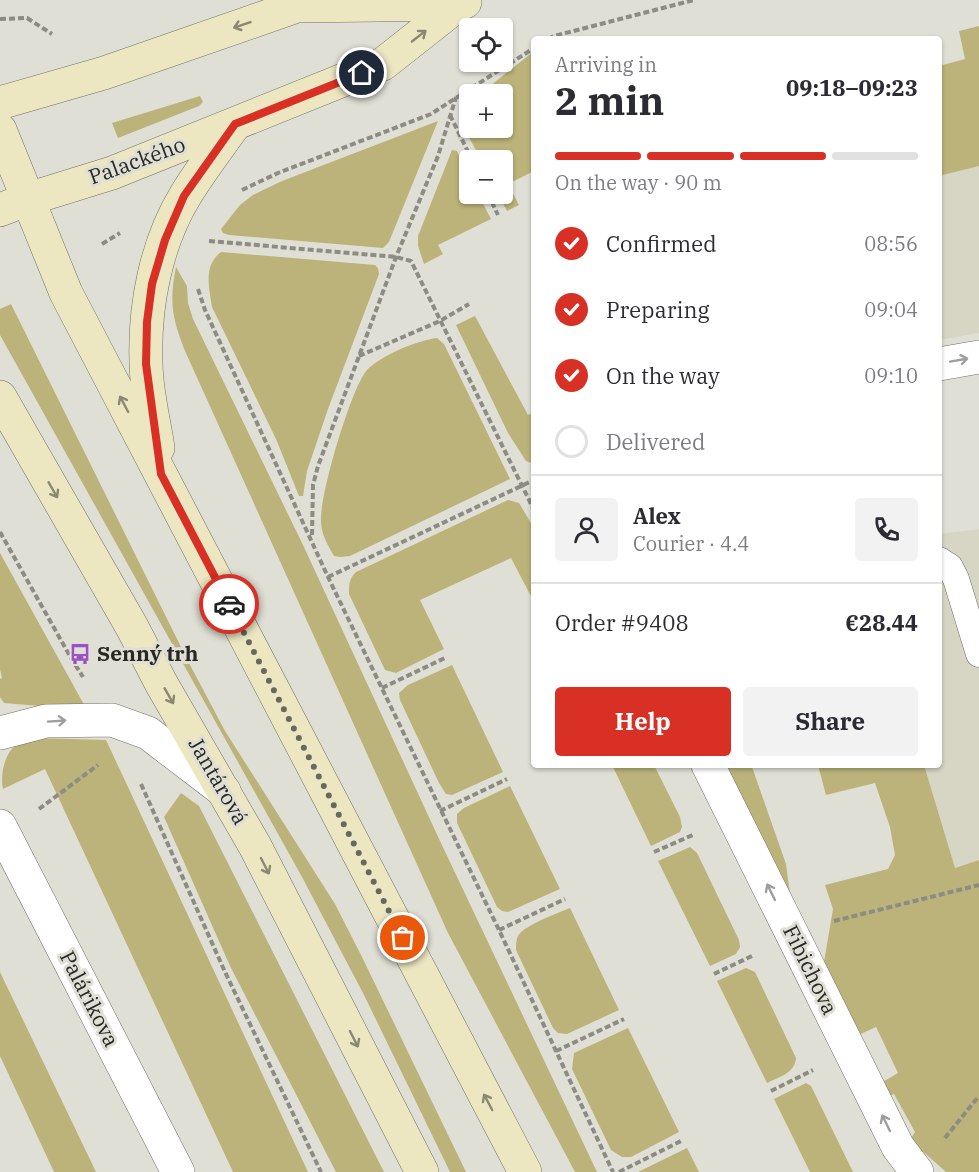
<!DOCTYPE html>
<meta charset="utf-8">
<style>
:root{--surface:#fff;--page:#f2f2f3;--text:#2b2b33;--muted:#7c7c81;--line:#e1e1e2;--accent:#d93025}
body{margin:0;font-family:"IBM Plex Serif",serif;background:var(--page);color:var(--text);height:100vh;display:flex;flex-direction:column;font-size:22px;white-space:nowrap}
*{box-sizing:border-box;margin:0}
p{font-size:20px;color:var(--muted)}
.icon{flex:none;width:33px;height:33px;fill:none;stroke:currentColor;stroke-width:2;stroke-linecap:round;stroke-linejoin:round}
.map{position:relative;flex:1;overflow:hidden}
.details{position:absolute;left:531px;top:36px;width:411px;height:732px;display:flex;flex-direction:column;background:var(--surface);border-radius:6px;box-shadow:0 2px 4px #0004}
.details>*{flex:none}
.fabs{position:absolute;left:459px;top:18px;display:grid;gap:12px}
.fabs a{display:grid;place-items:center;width:54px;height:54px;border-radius:6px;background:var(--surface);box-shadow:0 2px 4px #0004;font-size:30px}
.pin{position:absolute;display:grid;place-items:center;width:51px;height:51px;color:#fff;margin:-26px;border:3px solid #fff;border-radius:50%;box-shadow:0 2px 6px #0007}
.courier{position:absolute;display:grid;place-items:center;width:60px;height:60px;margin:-30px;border:4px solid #d93025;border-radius:50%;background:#fff;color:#222;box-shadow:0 2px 8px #0007}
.summary em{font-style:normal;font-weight:800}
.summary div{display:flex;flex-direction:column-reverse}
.summary{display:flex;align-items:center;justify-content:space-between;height:102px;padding:0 24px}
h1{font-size:39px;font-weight:800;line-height:45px}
.bar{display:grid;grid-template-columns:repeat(4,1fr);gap:9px 6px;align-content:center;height:72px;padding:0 24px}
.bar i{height:8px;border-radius:4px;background:var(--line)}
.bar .on{background:var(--accent)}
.bar p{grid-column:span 4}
.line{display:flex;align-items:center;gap:15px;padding:0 24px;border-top:2px solid var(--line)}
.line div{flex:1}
.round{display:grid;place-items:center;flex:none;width:63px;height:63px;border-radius:6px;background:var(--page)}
ol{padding:0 24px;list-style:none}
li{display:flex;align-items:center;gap:18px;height:66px}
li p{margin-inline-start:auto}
li .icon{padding:6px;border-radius:50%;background:var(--accent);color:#fff;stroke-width:4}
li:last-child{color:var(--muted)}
li i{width:33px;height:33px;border:3px solid var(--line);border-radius:50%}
.primary-button{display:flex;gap:12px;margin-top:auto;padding:12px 24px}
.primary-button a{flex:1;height:69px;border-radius:6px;background:var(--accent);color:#fff;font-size:24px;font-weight:800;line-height:69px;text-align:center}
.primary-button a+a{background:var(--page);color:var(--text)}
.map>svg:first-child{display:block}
.built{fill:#d7d5c3}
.green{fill:#bbb379}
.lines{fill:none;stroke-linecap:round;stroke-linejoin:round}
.lane-casing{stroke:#727168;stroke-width:27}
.street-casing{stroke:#727168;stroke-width:34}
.secondary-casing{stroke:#727168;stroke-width:34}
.path{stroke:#8c8b84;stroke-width:4;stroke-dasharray:6 3;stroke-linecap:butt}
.lane{stroke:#fff;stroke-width:26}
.street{stroke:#fff;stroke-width:33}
.secondary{stroke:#ece7c1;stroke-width:33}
.oneway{stroke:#8a8772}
.oneway2{stroke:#9e9e9c}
.done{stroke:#686761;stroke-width:6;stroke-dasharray:0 10.8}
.route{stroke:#d93025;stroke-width:8}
.labels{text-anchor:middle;stroke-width:6;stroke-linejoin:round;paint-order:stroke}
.street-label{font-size:21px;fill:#272723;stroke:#e0dfd5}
.poi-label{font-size:21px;font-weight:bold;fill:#272723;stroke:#e0dfd5;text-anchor:start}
</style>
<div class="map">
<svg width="979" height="1172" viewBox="0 0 979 1172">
<rect width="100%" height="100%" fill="#e0dfd5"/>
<!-- built -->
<g class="built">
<polygon points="979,166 979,333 939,340 939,176"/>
<polygon points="979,529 979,860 955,868 924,765 939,765 939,534"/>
</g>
<!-- green -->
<g class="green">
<polygon points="979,26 979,166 939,176 939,66 965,59 959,31"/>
<polygon points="534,51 534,171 508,184 519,205 507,211 498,194 502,194 502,160 481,160 462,124 469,108 470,128 502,128 502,94 480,94"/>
<polygon points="200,96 203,102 199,106 118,138 112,123"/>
<polygon points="438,121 389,242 383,248 229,235 223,233 221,229 240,205 253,195 282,181"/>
<polygon points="452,150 457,151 469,176 470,194 478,194 491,219 438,245 443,254 424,264 418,246 418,236"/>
<path d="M221 252 375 265 378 268 379 274 328 409 307 471 303 496H299L276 439 212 307C209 287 203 266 221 252Z"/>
<path d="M176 267 187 286 188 303 193 319 303 545 440 841 597 1172H575L448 933 185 351C172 318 169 302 176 267Z"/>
<polygon points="11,304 189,663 225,731 335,904 362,957 466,1172 450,1172 364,995 302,877 0,335 0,309"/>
<polygon points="475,316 528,415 534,412 534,464 526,461 508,433 456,325"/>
<path d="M437 338 444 344 510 479 350 556 340 557 334 556C328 546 321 533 321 522 319 497 351 388 367 370 380 356 418 340 437 338Z"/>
<path d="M508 500 519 503 534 528V602L511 558 420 600 444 649 396 673 385 670 349 594C349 584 349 579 356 572Z"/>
<polygon points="0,553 87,710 4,703 0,697 0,679 2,678 0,669"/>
<polygon points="452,665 503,772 452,795 446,794 439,783 400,700 399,693 408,685"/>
<path d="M34 738 106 740 308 1172H233L45 769 3 789C0 776 4 754 16 745 20 742 29 740 34 738Z"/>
<polygon points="612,765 654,765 680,817 682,827 680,832 651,846"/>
<polygon points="720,765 756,765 752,767 786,864 790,894"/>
<polygon points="818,765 924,765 955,868 979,860 979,1172 946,1172 910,1140 915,1132 894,1094 886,1097 879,1084 898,1073 876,1027 854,1037 823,968 833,909 825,885 888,869 895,855 890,827 875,783 826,795"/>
<polygon points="510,786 560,889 508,912 502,911 497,907 457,823 457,814 464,808"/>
<polygon points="181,793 199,806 384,1172 336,1172 230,966 164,817"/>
<polygon points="690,847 697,853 739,940 740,947 736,954 710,966 658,861"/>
<path d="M570 908 619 1010 567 1034 558 1033 553 1028 516 950C516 945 516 940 518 936 524 925 558 913 570 908Z"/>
<path d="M746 968 755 972 796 1058C795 1073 779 1077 767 1083L717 981Z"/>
<polygon points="0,972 96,1172 54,1172 0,1056"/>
<polygon points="628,1028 679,1132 631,1157 622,1157 611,1150 572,1069 574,1053"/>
<polygon points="806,1083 811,1086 853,1172 810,1172 774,1099"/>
<polygon points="687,1148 699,1172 638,1172"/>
</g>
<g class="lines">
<defs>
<polyline id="lane" points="939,560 950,567 956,579 979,654"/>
<g id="street">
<polyline points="939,364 979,357"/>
<polyline points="0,733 46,721 112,720 148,733 224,791"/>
<polyline points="708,765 898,1147 917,1172"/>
<polyline points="0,826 178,1172"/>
</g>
<g id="secondary">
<polyline points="0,103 104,73 297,6 459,4 465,2"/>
<polyline points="0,130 66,293 525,1172"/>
<polyline points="0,210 28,199 112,173 383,64 459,4"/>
<polyline points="0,397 132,627 161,683 255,846 422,1172"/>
<path d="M158 448C154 420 146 391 146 362 144 306 156 244 185 196 200 171 218 148 235 124"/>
</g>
</defs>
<!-- lane casing -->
<use href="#lane" class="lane-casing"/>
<!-- street casing -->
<use href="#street" class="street-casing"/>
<!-- secondary casing -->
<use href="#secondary" class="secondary-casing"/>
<!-- path -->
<g class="path">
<polyline points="0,19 27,18 52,34"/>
<polyline points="548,39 554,36 694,0"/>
<polyline points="450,115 472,160"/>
<polyline points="242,190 278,173 431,114 534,48"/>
<polyline points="488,194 498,215"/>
<polyline points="209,241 396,257 411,261 534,510"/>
<polyline points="102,244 120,233"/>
<polyline points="198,289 205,310 328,577 499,930 613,1172"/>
<polyline points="359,356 440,321 469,304"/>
<polyline points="0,532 71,658 83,677"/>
<polyline points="312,535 313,485 318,466 396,257 438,156 456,97"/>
<polyline points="328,577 534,480"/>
<polyline points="382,688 447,657"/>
<polyline points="141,784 225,972 321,1172"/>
<polyline points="39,809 98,765"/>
<polyline points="440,811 507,779"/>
<polyline points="654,852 695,834"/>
<polyline points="834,921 979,885"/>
<polyline points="499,930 565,899"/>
<polyline points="714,974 754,955"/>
<polyline points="556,1051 624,1019"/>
<polyline points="771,1091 813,1070"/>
<polyline points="945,1138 979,1096"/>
<polyline points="619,1172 683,1140"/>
</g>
<!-- lane -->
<use href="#lane" class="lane"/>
<!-- street -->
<use href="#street" class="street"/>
<!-- secondary -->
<use href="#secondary" class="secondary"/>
</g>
<!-- one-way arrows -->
<defs><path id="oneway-shaft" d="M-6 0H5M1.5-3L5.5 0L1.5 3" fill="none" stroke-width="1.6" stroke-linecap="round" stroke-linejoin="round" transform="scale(1.5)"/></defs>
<g class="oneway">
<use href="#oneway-shaft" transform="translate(242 25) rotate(161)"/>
<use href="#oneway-shaft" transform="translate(419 36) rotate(-38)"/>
<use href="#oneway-shaft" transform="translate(124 404) rotate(-118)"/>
<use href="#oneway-shaft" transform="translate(53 490) rotate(60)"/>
<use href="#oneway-shaft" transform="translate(169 696) rotate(60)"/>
<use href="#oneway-shaft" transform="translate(265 866) rotate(63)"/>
<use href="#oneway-shaft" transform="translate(354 1039) rotate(63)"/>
<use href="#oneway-shaft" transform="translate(488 1102) rotate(-118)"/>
</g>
<g class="oneway2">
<use href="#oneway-shaft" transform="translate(959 360) rotate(-10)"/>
<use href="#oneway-shaft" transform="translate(57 721) rotate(-4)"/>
<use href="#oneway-shaft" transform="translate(771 892) rotate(-116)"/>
<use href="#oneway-shaft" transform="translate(886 1123) rotate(-116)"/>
</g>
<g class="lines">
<!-- done -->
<polyline class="done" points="229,604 403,938"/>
<!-- route -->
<polyline class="route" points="229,604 161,474 146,364 147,322 152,284 165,240 184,196 235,124 362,73"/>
</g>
<!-- icons -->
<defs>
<symbol id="bus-bare" viewBox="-9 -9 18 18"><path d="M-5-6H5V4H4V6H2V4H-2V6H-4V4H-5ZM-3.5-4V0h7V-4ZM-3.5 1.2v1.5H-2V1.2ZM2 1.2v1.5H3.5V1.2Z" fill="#9c52c5" stroke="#e0dfd5" stroke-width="2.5" paint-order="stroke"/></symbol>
</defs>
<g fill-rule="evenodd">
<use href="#bus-bare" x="65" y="639" width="30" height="30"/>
</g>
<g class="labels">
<!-- street labels -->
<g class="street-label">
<text transform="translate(137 161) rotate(-20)" y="7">Palackého</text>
<text transform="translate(218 781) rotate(60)" y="7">Jantárová</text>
<text transform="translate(810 970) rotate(64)" y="7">Fibichova</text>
<text transform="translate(89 999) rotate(63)" y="7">Palárikova</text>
</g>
<!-- poi labels -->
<g class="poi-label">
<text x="97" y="661">Senný trh</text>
</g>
</g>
</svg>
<div class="fabs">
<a><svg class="icon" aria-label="locate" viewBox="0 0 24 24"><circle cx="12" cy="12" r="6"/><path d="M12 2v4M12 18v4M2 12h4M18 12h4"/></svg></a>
<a>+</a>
<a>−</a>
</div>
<div class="pin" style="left:403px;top:938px;background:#ea580c"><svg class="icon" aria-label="bag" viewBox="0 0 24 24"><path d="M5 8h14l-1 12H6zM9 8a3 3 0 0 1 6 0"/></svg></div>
<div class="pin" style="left:362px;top:73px;background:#1f2937"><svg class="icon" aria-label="home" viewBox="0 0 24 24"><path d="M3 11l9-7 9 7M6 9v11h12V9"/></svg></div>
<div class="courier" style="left:229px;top:604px"><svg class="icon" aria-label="car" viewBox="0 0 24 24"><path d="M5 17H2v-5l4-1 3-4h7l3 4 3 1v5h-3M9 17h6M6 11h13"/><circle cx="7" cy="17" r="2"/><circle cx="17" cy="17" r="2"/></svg></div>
<section class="details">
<div class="summary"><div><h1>2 min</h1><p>Arriving in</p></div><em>09:18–09:23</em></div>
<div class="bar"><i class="on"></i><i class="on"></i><i class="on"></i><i></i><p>On the way · 90 m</p></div>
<ol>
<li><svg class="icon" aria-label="check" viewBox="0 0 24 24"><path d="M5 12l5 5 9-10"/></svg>Confirmed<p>08:56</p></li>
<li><svg class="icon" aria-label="check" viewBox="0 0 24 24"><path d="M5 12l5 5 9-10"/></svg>Preparing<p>09:04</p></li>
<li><svg class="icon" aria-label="check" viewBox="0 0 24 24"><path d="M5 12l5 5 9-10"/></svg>On the way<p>09:10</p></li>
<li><i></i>Delivered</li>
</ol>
<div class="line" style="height:108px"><a class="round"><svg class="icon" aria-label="person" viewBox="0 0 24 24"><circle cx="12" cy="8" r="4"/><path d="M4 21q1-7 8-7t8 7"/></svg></a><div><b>Alex</b><p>Courier · 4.4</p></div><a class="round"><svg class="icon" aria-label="phone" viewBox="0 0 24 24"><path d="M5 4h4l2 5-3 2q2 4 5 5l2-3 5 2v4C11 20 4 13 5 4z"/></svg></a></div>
<div class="line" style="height:78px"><div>Order #9408</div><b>€28.44</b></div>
<div class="primary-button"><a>Help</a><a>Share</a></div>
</section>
</div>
